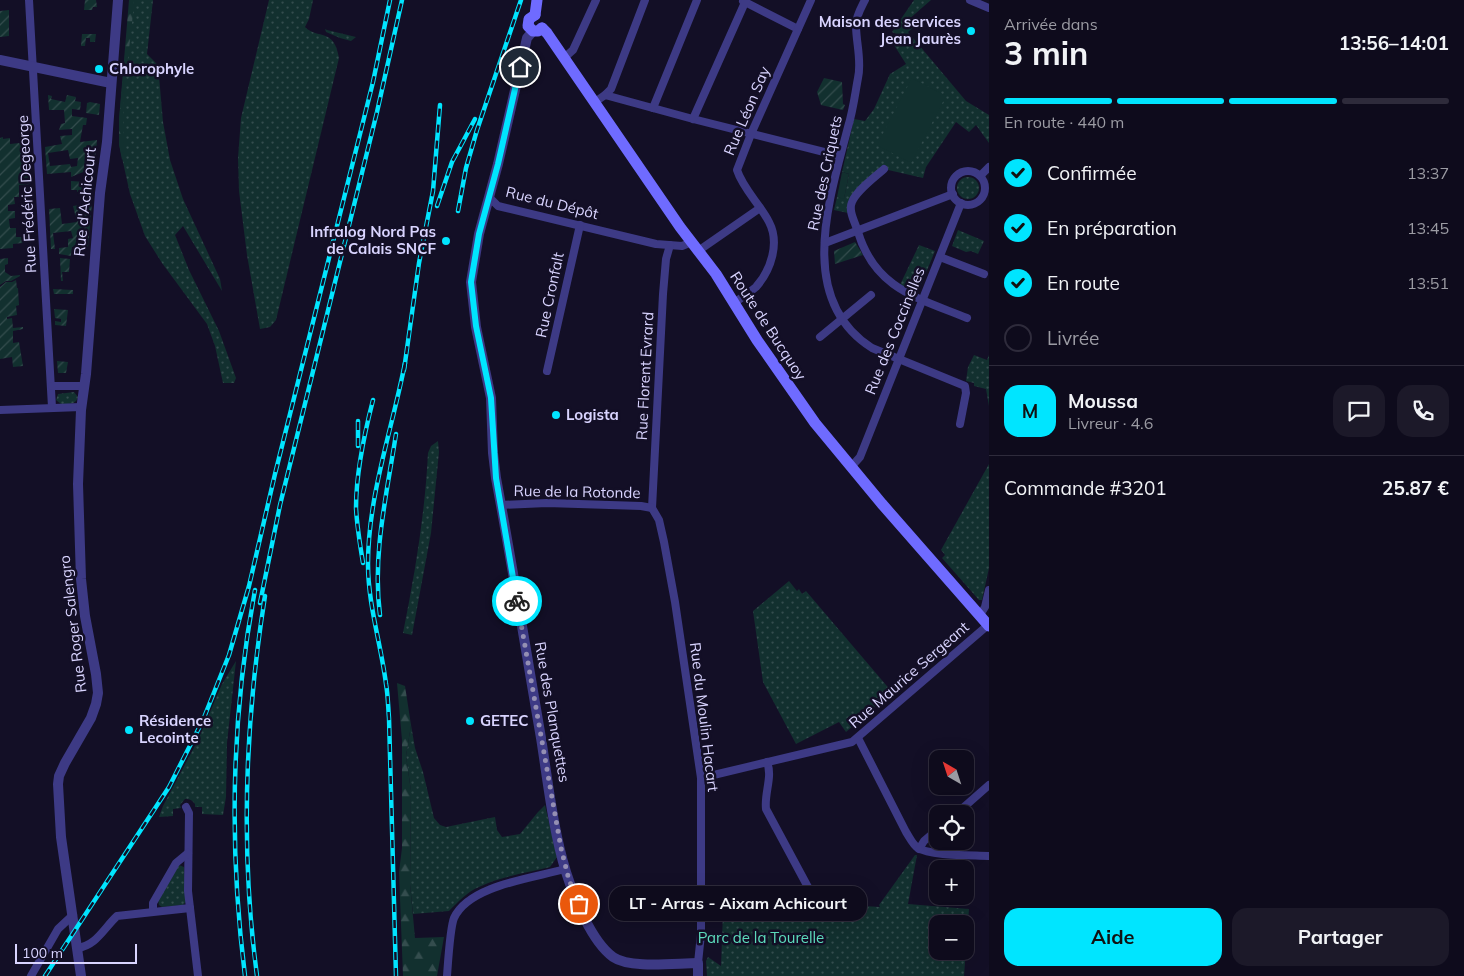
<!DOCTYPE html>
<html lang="fr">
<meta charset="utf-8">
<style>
:root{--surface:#0e0b1c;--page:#1c1929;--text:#f1f3f6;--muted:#9b9ba3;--line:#2e2b3b;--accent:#00e5ff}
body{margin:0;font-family:Mulish,sans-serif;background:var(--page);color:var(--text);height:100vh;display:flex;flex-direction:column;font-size:19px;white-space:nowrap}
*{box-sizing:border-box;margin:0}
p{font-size:16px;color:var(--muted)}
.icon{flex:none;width:28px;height:28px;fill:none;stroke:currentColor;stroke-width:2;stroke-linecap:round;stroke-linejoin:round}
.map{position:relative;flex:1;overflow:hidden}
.sheet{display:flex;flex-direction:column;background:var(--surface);width:475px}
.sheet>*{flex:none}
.needle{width:32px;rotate:321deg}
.fabs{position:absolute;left:929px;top:750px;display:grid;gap:10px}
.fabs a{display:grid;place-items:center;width:45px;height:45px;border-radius:10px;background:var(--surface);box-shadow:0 5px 20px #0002,0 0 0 1px var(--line);font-size:25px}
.scale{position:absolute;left:15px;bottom:12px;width:122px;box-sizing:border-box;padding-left:5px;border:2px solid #d9d4ff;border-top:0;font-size:14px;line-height:18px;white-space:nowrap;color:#d9d4ff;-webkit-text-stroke:4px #130f26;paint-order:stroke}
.pin{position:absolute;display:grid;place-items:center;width:42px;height:42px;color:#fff;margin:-21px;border:2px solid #fff;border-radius:50%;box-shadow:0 1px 5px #0007}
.courier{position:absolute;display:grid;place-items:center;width:50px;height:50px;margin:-25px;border:4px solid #00e5ff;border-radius:50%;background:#fff;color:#222;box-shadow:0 1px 6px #0007}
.bubble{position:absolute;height:35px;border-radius:15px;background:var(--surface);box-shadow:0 5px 20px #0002,0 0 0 1px var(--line);font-size:16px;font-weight:700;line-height:35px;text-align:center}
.summary em{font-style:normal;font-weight:700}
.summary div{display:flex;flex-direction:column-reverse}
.summary{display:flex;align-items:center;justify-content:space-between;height:85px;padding:0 15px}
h1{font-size:32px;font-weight:700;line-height:38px}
.bar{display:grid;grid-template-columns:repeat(4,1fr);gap:8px 5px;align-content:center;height:60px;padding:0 15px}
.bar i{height:6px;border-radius:4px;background:var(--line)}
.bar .current{background:var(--accent)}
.bar p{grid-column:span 4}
.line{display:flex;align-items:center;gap:12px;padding:0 15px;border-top:1px solid var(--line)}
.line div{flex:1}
.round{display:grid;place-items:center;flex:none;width:52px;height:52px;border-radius:15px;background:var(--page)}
ol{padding:0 15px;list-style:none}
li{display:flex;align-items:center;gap:15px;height:55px}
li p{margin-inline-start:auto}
li .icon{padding:5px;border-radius:50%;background:var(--accent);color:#111;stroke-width:4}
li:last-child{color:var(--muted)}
li i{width:28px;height:28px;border:2px solid var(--line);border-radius:50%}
.action{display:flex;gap:10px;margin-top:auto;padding:10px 15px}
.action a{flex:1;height:58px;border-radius:15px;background:var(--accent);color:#111;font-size:20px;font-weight:700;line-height:58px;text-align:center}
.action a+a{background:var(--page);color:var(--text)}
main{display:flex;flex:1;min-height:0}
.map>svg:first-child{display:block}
.grass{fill:url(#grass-dots);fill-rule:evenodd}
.forest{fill:url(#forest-firs)}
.garden{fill:url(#garden-furrows);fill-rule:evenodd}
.pitch{fill:#12302f}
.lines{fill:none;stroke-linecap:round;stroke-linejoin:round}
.minor{stroke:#3d3a85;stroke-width:8}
.tertiary{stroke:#3d3a85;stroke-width:10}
.secondary{stroke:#6f6bff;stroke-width:11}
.rail-casing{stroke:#00e5ff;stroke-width:4.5}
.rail{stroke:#130f26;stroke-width:2.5;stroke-dasharray:8;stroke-linecap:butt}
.done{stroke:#948fb3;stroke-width:5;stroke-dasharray:0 9}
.route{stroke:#00e5ff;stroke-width:6}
.poi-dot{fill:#00e5ff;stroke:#130f26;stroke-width:2}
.labels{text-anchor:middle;stroke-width:5;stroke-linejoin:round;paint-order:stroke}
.poi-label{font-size:15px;font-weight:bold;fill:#d9d4ff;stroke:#130f26;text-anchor:start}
.street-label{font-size:15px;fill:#d9d4ff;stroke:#130f26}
.park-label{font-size:15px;fill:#5fe0c0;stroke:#130f26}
</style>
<main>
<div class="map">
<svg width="989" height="976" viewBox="0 0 989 976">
<defs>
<pattern id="grass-dots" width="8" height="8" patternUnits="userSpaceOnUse" patternTransform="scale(1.25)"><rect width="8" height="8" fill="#12302f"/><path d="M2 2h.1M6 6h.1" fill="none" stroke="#344d4e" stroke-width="1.8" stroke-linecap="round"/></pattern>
<pattern id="forest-firs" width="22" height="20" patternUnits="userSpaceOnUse" patternTransform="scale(1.25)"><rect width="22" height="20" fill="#12302f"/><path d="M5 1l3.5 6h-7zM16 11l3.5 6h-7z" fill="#344d4e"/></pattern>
<pattern id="garden-furrows" width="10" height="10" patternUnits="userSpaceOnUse" patternTransform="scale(1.25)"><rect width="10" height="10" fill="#12302f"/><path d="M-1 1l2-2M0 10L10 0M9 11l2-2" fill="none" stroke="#344d4e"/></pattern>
</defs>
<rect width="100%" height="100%" fill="#130f26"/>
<!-- grass -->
<g class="grass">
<polygon points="130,0 153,0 147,54 158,65 163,122 170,160 183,199 220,279 222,291 183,226 175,235 189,270 219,331 236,378 234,383 223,383 215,346 207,324 162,263 145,236 130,194 119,144 119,120"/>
<path d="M269 0H313L309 19 305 27C318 40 334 27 339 58L276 320 270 327 260 329 247 255 239 191 238 158 241 118Z"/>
<polygon points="914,0 931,0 908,20 914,27 908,32 966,101 989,115 989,143 976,125 969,132 956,122 926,167 923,178 884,169 857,194 848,213 834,210 837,197 844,198 849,174 842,172 854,119 865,121 874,109 890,74 906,64 894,45 901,36 892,32"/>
<polygon points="325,29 327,30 356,37 351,41 340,38 326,32"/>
<circle cx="968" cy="188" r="11"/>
<polygon points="958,230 984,241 978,254 971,251 966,252 952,246"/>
<polygon points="919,245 935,251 918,292 912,293 899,287"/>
<polygon points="974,355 987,360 989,355 989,406 986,389 974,386 974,383 966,381 968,367"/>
<path d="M74 392 78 397C76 405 68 404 61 404L56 400 58 394Z"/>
<path d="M438 441 439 452 431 533 412 635 403 633C415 573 425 514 428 453L431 446Z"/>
<polygon points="989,464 989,568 982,600 979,600 942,558 945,555 941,550"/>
<polygon points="789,581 797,591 799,589 802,594 806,591 892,692 846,732 839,722 796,744 763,682 753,611"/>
<path d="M236 661 227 743 226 797 223 815 202 814V807H195V804C192 800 190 799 185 799L180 805 181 808 173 809V816L159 817 163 806 198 740 222 684Z"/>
<path d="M411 725 415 748 423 772 434 818 440 825 446 827 495 817 497 830 502 837 520 834 538 812 545 805 557 857 550 867C527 873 501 876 479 887 467 892 458 902 449 911L413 914 410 884 411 791 406 756Z"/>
<path d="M915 855H917L908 904 969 909 964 976H707L706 961 708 957 721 966 723 912 706 899V896L880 907 879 905ZM938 924H965V951H938Z"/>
<polygon points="179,865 184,867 186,902 183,905 162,907 159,905 158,900"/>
</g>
<!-- forest -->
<g class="forest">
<path d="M129 0H134C131 48 118 108 126 154L122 160 119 144V120Z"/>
<polygon points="397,683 405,686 411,725 406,756 411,791 410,884 415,938 444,937 437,976 403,976 399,872 402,848 402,740"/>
</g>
<!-- garden -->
<g class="garden">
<polygon points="85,0 96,0 97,7 93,7 92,10 84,10"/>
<polygon points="9,10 9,36 0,37 0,11"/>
<polygon points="82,34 96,34 95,42 90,42 90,38 86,38 85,46 81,46"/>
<polygon points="824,78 842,82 843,104 845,105 843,110 821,105 817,92"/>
<path d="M48 95 52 96 51 99 65 102 67 95 76 97 75 101 81 102 80 110 72 109V116L87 118 86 125H83L80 142 97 140 95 164 87 165 88 170 71 177V172L47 174 45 147 62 144 60 136 72 135V129L59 130 61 124 65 123 64 110H49ZM68 150 70 159 78 158 77 166 71 167 70 164 50 166 48 153Z"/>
<polygon points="90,102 100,104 99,115 86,113 87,103"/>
<polygon points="3,137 3,139 10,138 10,144 28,142 30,184 19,185 19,197 14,197 15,204 8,205 8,211 15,211 15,218 9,219 10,228 16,228 16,237 22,237 23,243 13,244 13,248 0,249 0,138"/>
<polygon points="71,181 86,182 85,186 90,187 90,193 77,192 77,190 71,190"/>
<polygon points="92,203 88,247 72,247 71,256 59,254 59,248 68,247 68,239 73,238 71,231 53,233 55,249 51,249 49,209 60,208 62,224 77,222 73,206"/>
<polygon points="855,242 863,255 835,264 834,251"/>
<polygon points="8,258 8,264 5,265 5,272 11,276 20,275 20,276 11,281 6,281 0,285 0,259"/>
<polygon points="60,258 70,259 69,272 62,272 63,281 61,281"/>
<polygon points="16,280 17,288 18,288 19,305 16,306 17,315 7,317 7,319 12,318 13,328 23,327 23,329 13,331 13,343 19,342 23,366 13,367 12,357 0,359 0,287 6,282 12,282"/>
<polygon points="53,289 73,290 73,294 54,294"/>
<polygon points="54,309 68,310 66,326 55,325 55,321 61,322 61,319 55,318"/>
<polygon points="57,361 68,362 66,373 58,373"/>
</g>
<!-- pitch -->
<g class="pitch">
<polygon points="912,78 946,96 911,163 877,145"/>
<polygon points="842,172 849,174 844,199 837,197"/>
</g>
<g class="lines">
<!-- minor -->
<g class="minor">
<polyline points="29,0 52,407"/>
<path d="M865 0C861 8 856 16 856 25 856 43 862 61 858 78 855 94 853 111 848 127 830 197 795 299 872 348L965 386 966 393 960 424"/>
<polyline points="970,0 989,8"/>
<polyline points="743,1 798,29"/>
<polyline points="564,58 573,50 596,0"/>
<polyline points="605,95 611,89 645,0"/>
<polyline points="595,102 605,95 693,119 840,156"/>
<polyline points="653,108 697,0"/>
<polyline points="693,119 746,0"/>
<path d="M884 169C875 177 856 191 852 202 848 211 855 222 858 232 875 289 918 298 967 318"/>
<circle cx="968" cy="188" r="17"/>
<polyline points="980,176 989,167"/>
<polyline points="489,197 498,206 656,244 682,246 692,242"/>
<polyline points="825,243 953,194"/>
<polyline points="670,245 666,259 663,294 652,508 659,520 664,542 675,602 701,778 701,934 698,963"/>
<polyline points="698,251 760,208"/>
<polyline points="940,257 984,274"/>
<path d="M734 303C741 298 749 293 756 287 771 270 780 243 769 222 760 204 743 189 737 170L751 134 811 0"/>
<polyline points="820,337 871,295"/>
<polyline points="547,371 580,225"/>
<polyline points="52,386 84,386"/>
<polyline points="0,410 81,407"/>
<polyline points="851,467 860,457 961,203"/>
<polyline points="501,505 547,503 641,506 652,508"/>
<polyline points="980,615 985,607 989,590"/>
<path d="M858 738 906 832C910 838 913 845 918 848 930 856 973 855 989 856"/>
<path d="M767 762C773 777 764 793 766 809L809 889 814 894 819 893"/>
<polyline points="701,778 852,742 988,625"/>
<polyline points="186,807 189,813 188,891 198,976"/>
<polyline points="956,814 989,785"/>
<polyline points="919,849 924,841 938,829"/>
<polyline points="153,911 153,903 176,863 188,853"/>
<path d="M77 948C96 946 104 928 117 916L190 908"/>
<polyline points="31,976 58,929 73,915"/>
<path d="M447 976C448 963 450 928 454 918 469 885 534 878 565 869"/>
</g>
<!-- tertiary -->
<g class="tertiary">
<path d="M533 31 527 38 498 164 479 234 471 282 476 327 491 398 493 453 496 478C512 564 526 651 541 738 548 782 553 830 566 872 574 897 591 941 613 957 630 969 676 963 698 963V976"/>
<polyline points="0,60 111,83"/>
<polyline points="81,976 61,837 58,784 59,776 65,763 91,718 96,704 98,693 96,674 85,616 81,579 78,484 81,410 86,374 100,193 107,142 118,0"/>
</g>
<!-- secondary -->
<g class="secondary">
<polyline points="535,15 529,19 528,26 533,31 538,31 542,28"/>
<polyline points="535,15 537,0"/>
<polyline points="542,28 547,33 680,227 716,274 757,340 815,423 882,504 989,626"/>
</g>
<defs>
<g id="rail">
<polyline points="437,206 452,162 475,119"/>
<polyline points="458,211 466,168 477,130 521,0"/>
<polyline points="404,370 419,263 433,191 440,105"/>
<polyline points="358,446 358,421"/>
<path d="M363 563C360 545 357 527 356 508 356 472 364 435 373 400"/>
<polyline points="260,603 280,505 377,112 402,0"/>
<path d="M380 615C372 555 387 493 396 434"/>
<polyline points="45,976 169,787 203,720 229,655 249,586 275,474 373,82 390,0"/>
<path d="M245 976C229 848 231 718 255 590"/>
<path d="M257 976C240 849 245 722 265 596"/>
<path d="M396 976 389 718C388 706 388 695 386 684 381 644 368 605 368 564 368 496 392 430 405 363"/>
</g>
</defs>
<!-- rail casing -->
<use href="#rail" class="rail-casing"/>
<!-- rail -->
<use href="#rail" class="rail"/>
</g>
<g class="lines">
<!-- done -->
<polyline class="done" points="517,601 561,848 569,880 579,904"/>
<!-- route -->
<polyline class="route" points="517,601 496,478 491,398 476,326 471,282 479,234 498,164 520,67"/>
</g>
<!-- markers -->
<g class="poi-dot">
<circle cx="971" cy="31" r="5"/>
<circle cx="99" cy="69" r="5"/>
<circle cx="446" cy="241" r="5"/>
<circle cx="556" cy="415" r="5"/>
<circle cx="470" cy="721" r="5"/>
<circle cx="129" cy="730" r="5"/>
</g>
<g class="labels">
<!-- poi labels -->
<g class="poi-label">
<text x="961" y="27" text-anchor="end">Maison des services<tspan x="961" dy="17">Jean Jaurès</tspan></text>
<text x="109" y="74">Chlorophyle</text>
<text x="436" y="237" text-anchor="end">Infralog Nord Pas<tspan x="436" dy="17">de Calais SNCF</tspan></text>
<text x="566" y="420">Logista</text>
<text x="139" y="726">Résidence<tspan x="139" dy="17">Lecointe</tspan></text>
<text x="480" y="726">GETEC</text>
</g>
<!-- street labels -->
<g class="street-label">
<text transform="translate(747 111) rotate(-67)" y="5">Rue Léon Say</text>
<text transform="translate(825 173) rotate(-78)" y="5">Rue des Criquets</text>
<text transform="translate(27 194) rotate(-93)" y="5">Rue Frédéric Degeorge</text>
<text transform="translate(85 202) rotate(-84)" y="5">Rue d'Achicourt</text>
<text transform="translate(552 203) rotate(14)" y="5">Rue du Dépôt</text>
<text transform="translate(550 295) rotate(-78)" y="5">Rue Cronfalt</text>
<text transform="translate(768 326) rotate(57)" y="5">Route de Bucquoy</text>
<text transform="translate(895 331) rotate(-68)" y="5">Rue des Coccinelles</text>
<text transform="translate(645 376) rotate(-87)" y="5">Rue Florent Evrard</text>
<text transform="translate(577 492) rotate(1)" y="5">Rue de la Rotonde</text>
<text transform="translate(73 624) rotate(-97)" y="5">Rue Roger Salengro</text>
<text transform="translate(909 675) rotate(-41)" y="5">Rue Maurice Sergeant</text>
<text transform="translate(552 712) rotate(80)" y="5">Rue des Planquettes</text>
<text transform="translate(704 717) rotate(83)" y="5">Rue du Moulin Hacart</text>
</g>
<!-- park labels -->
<g class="park-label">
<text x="761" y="943">Parc de la Tourelle</text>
</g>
</g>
</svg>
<div class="fabs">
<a><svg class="needle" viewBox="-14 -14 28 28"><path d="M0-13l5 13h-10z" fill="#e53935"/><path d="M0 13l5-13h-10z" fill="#9b9ba3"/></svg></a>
<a><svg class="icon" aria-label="locate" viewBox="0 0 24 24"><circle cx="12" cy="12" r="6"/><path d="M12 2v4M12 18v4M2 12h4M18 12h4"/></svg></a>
<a>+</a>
<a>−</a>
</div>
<div class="scale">100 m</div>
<div class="pin" style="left:579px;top:904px;background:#ea580c"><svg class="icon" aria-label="bag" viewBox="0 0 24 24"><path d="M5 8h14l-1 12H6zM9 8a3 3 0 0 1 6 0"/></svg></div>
<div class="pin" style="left:520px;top:67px;background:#1f2937"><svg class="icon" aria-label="home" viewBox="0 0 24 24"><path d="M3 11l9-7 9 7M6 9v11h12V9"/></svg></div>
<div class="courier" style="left:517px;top:601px"><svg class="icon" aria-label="bike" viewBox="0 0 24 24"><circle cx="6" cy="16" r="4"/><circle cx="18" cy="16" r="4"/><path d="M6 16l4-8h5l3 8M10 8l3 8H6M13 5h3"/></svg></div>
<div class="bubble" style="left:609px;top:886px;width:258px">LT - Arras - Aixam Achicourt</div>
</div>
<section class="sheet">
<div class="summary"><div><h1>3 min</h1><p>Arrivée dans</p></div><em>13:56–14:01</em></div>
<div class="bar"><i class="current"></i><i class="current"></i><i class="current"></i><i></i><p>En route · 440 m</p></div>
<ol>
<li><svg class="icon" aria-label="check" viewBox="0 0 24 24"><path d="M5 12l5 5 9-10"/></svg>Confirmée<p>13:37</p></li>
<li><svg class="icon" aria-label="check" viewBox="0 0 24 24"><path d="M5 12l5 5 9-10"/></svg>En préparation<p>13:45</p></li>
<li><svg class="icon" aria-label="check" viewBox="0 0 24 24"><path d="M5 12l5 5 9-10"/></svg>En route<p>13:51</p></li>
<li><i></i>Livrée</li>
</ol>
<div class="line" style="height:90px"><b class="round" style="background:var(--accent);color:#111">M</b><div><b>Moussa</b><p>Livreur · 4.6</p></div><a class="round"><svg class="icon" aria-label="chat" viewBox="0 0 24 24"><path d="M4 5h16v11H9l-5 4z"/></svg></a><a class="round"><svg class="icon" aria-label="phone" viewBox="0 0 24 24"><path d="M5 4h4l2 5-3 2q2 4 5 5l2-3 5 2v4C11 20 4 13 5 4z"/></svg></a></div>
<div class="line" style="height:65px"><div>Commande #3201</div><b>25.87 €</b></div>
<div class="action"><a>Aide</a><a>Partager</a></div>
</section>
</main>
